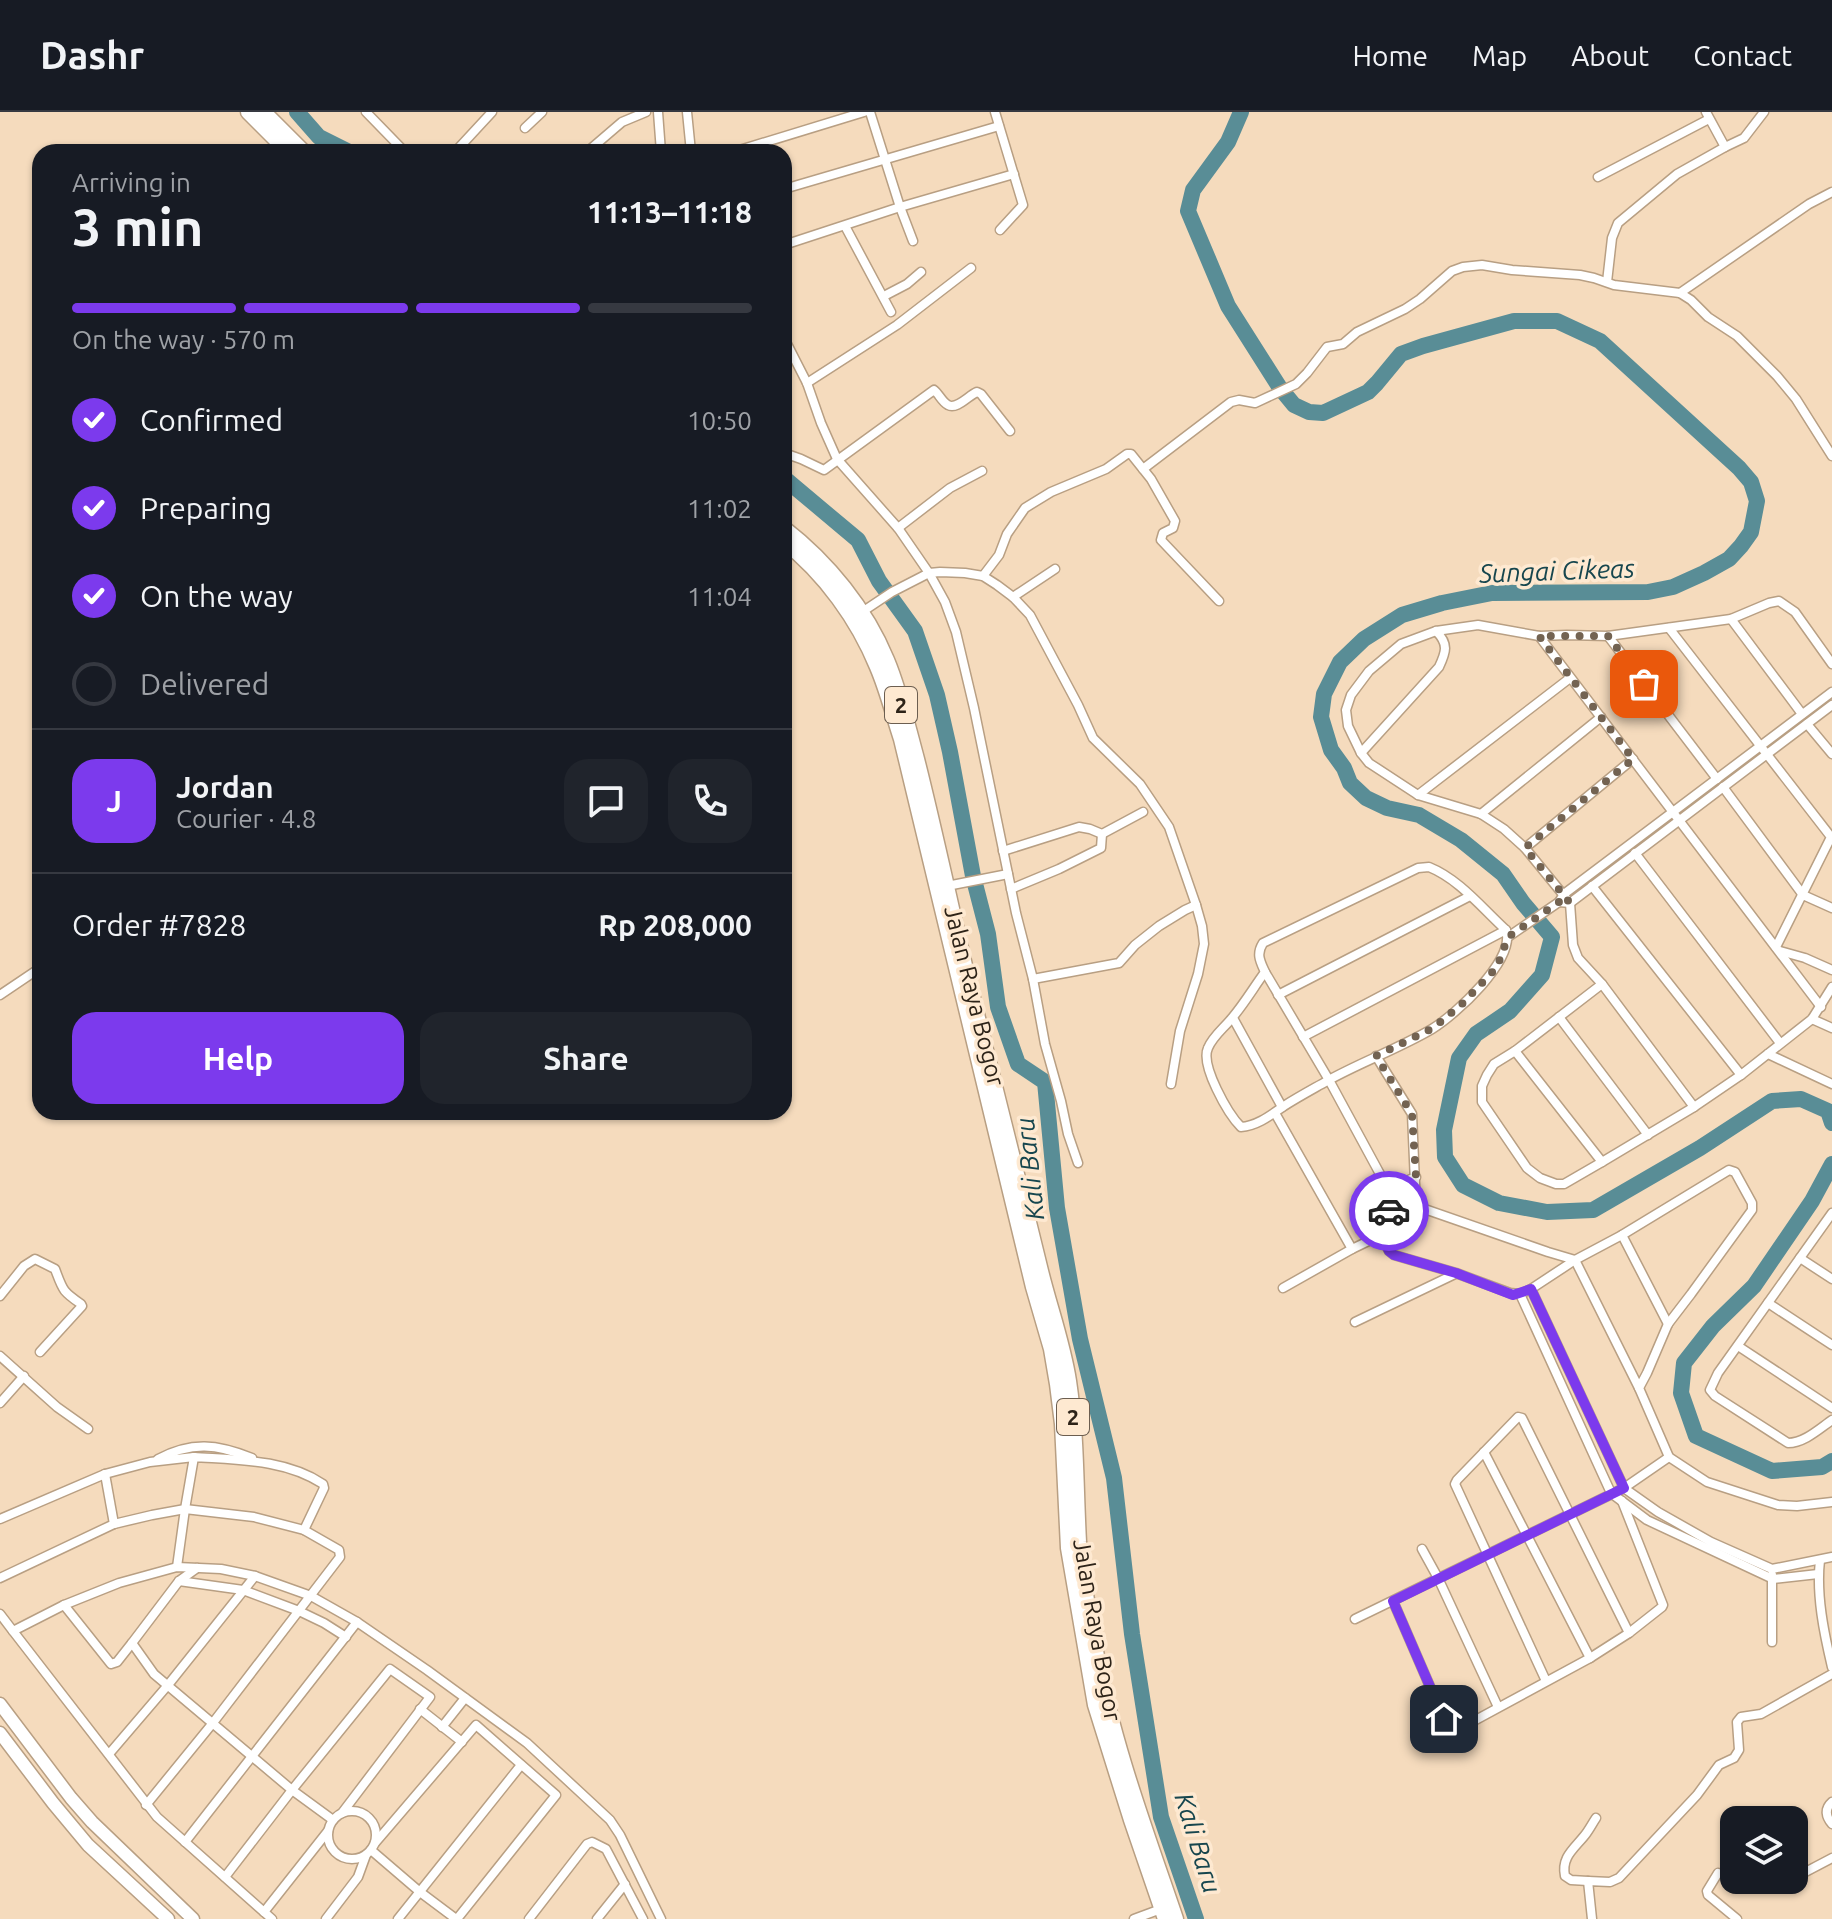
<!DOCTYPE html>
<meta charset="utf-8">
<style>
:root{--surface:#171b24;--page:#20242c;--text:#f1f3f6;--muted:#9ea1a6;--line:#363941;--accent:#7c3aed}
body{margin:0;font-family:Ubuntu,sans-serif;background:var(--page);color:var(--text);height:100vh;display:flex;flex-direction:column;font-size:30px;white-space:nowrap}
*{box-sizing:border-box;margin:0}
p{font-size:26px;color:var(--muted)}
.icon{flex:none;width:44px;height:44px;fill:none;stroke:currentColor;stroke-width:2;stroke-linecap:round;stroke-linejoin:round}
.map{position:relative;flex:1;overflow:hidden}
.sheet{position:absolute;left:32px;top:32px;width:760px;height:976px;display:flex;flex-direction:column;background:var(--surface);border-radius:24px;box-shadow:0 2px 6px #0004}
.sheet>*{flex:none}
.fabs{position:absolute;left:1720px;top:1694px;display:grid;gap:16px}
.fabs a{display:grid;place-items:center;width:88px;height:88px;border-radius:16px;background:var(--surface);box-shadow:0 2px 6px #0004;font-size:40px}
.pin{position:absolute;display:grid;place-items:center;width:68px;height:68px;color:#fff;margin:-34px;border-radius:16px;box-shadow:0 4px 12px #0006}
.courier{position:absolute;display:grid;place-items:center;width:80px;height:80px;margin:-40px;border:6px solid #7c3aed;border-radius:50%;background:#fff;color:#222;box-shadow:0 2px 10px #0007}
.overview em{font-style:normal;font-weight:700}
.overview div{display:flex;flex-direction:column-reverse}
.overview{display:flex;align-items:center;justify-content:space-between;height:136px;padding:0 40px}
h1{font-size:52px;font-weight:700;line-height:60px}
.bar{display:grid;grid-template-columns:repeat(4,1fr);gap:12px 8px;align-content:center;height:96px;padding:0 40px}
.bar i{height:10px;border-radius:6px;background:var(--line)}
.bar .current{background:var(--accent)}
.bar p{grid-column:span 4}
.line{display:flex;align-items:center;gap:20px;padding:0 40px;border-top:2px solid var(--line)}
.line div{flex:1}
.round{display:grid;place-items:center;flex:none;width:84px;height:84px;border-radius:24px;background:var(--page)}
ol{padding:0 40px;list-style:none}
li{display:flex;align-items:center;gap:24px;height:88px}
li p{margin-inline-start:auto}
li .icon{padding:8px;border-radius:50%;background:var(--accent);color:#fff;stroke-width:4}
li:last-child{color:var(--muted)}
li i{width:44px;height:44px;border:4px solid var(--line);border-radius:50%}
.action{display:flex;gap:16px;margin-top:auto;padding:16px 40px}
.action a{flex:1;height:92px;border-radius:24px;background:var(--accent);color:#fff;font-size:32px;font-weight:700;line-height:92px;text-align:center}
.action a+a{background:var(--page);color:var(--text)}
header{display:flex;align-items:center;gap:48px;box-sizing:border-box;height:112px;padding:0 40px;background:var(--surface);border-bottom:2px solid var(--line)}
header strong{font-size:38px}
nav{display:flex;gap:44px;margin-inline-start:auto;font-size:28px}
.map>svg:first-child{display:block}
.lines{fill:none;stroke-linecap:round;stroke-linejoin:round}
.river{stroke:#598d96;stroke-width:16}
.minor-casing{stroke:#b89f83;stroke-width:11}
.primary-casing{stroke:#b89f83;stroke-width:15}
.trunk-casing{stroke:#b89f83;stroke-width:17}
.minor{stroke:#fff;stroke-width:8}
.primary{stroke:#fff;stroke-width:12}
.trunk{stroke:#fff;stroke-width:14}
.done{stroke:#736352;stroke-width:8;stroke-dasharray:0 14.4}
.route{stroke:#7c3aed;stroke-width:10}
.labels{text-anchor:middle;stroke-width:7;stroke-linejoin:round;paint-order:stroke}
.shield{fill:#fee9d1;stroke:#6c5e50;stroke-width:2}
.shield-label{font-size:22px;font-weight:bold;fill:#2d2318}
.street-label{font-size:24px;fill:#2d2318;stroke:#fee9d1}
.water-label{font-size:26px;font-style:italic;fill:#17464e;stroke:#fee9d1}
</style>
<header>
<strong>Dashr</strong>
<nav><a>Home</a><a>Map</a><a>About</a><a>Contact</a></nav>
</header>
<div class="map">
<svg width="1832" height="1807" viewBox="0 0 1832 1807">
<rect width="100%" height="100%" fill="#f5dbbd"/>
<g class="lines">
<!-- river -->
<g class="river">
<polyline points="297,0 319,25 349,40"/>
<polyline points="1241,0 1228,30 1193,78 1188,99 1228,194 1280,276 1294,293 1309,300 1323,301 1368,280 1377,271 1401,242 1423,234 1514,209 1557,209 1600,229 1739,356 1751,370 1757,389 1751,420 1741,434 1729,447 1704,461 1673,475 1648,480 1492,481 1442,491 1402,503 1364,527 1340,550 1324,582 1321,605 1331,638 1344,656 1350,671 1366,686 1387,696 1419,703 1461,728 1503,762 1523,791 1552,825 1542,863 1510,899 1476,922 1459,946 1444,1018 1445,1045 1463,1073 1499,1091 1547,1100 1593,1098 1700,1036 1772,989 1801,987 1828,999 1832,1011"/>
<polyline points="784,366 858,428 879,469 915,519 937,583 950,640 973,764 988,822 998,895 1018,952 1045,970 1057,1096 1080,1227 1114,1366 1132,1522 1161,1705 1196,1807"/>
<polyline points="1832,1052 1812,1089 1754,1174 1713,1214 1684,1251 1681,1281 1696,1324 1772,1359 1822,1355 1832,1349"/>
</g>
<defs>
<g id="minor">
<polyline points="366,0 405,40"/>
<polyline points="658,0 661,40"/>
<polyline points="687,0 691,40"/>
<polyline points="870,0 900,95 913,129"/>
<polyline points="995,0 1023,93 1000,118"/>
<polyline points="1706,0 1725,35 1744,26 1764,0"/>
<polyline points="525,16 542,0"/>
<polyline points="455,40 492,0"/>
<polyline points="587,40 622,10 646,0"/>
<polyline points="733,40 864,0"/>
<polyline points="1598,65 1709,7"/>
<polyline points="784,77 999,14"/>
<polyline points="845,114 891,200"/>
<polyline points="784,133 900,95 1014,62"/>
<polyline points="1607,170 1612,126 1618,111 1677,62 1725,35"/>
<polyline points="1680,181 1809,92 1832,80"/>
<polyline points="884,184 907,172 921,160"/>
<polyline points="784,226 807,271 821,311 837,347 898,416 929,461 945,490 956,520 974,596 1016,801 1033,867 1045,932 1061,989 1068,1022 1078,1051"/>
<polyline points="807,271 897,213 971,156"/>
<path d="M784 341 801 347 824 358 934 278C939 282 942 290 948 293 957 298 969 283 977 280L981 282 1010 319"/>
<polyline points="1143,357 1231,290 1239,288 1255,291 1296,272 1307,261 1327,235 1343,232 1357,220 1405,197 1420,187 1452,159 1463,155 1482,153 1512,158 1580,163 1594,166 1614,173 1680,181 1691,188 1708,205 1737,224 1777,264 1796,287 1832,344"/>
<polyline points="898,416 950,376 982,359"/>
<polyline points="983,464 999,443 1007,422 1025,396 1051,380 1106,357 1127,342 1131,342 1151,367 1175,409 1173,416 1163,421 1161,428 1219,489"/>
<polyline points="1013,485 1055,457"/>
<polyline points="862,500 892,480 929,461 940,460 965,461 983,464 997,473 1013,485 1030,503 1078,593 1093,626 1140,672 1169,715 1196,793 1202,814 1204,832 1198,862 1180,919 1171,972"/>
<polyline points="1731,507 1802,602"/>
<polyline points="1669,516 1831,725 1776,835"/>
<polyline points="1539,524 1821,895"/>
<polyline points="1608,524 1717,667"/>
<polyline points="1832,580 1564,782 1559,790 1570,791 1832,593"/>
<polyline points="1807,612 1832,642"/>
<path d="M1361 641 1439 555C1446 540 1449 532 1436 519"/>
<polyline points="1723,675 1803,783 1832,796"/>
<polyline points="1418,683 1570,566"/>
<polyline points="1481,702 1601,605"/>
<polyline points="1525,736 1633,647"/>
<polyline points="1003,739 1079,715 1090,717 1102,722 1143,700"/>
<polyline points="1635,741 1780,931"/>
<path d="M1429 755C1459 767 1482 796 1506 818 1516 848 1455 903 1432 917 1398 937 1361 950 1327 969 1313 977 1298 985 1284 994 1271 1003 1257 1014 1241 1015 1228 1002 1200 953 1208 936 1213 924 1224 916 1232 906 1244 892 1254 875 1265 860 1260 849 1256 842 1263 831L1418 756Z"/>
<polyline points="947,774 1008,762"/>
<polyline points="1592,774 1741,963"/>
<polyline points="1011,777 1059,757 1101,736 1102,722"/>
<polyline points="1508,825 1559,790"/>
<polyline points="1780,839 1805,846 1832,858"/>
<polyline points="1265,860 1329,968 1393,1086 1381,1123 1389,1139 1394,1143 1456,1161 1510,1181 1520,1182 1531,1177 1575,1148 1622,1123 1729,1058 1735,1060 1752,1091 1752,1098 1691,1182 1668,1212 1647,1261 1639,1276 1669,1345 1707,1370 1778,1393 1797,1394 1832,1390"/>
<polyline points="1033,867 1119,851 1135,833 1159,814 1185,798 1196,793"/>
<polyline points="1602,872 1515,939 1494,952 1487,963 1482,974 1482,990 1527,1056 1540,1066 1556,1072 1564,1072 1602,1050 1694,995 1741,963 1812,907 1832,875"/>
<polyline points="0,883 40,856"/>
<polyline points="1278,883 1470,784"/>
<polyline points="1559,905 1648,1023"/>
<polyline points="1233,906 1282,995"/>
<polyline points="1812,907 1832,916"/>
<polyline points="1303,925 1506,818"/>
<polyline points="1515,939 1602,1050"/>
<polyline points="1768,942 1832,972"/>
<polyline points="1376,944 1412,1002 1416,1094"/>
<polyline points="1694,995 1602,872 1578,846 1573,833 1570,791 1525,736 1504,717 1481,702 1418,683 1369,651 1361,641 1348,614 1346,598 1351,583 1369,559 1401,532 1436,519 1478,513 1539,524 1567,523 1608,524 1731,507 1769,491 1779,489 1795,500 1832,552"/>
<polyline points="1275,1001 1352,1137"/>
<polyline points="1388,1076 1416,1065"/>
<polyline points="1393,1086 1548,1140 1575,1148 1639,1276"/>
<path d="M1832 1101 1718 1261 1710 1278 1715 1284 1788 1331C1804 1331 1819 1317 1832 1308"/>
<polyline points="1622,1123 1668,1212"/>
<polyline points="1800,1146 1832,1167"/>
<polyline points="1283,1176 1352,1137 1381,1123"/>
<polyline points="1531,1177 1624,1376 1658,1400 1711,1430 1772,1457 1832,1445"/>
<polyline points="1520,1182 1611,1381 1647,1408 1773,1467 1818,1462"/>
<path d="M0 1184 24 1154 35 1147 55 1157C63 1178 62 1179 81 1192L82 1194 40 1240"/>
<polyline points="1768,1191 1832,1233"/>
<polyline points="1355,1210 1455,1162"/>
<polyline points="1738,1234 1832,1296"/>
<polyline points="0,1244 57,1295 88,1317"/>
<polyline points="0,1291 24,1264"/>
<polyline points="1484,1340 1590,1546"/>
<path d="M158 1347C192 1329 217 1332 252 1346"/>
<polyline points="105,1362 114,1412"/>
<polyline points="0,1407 105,1362 150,1350 194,1345"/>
<polyline points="1422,1437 1438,1466 1498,1595"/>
<path d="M1820 1448C1816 1483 1824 1521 1832 1555"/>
<polyline points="197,1456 179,1469 132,1531 154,1562 292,1678 390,1557 430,1585 342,1701"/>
<polyline points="1772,1463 1772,1530"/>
<path d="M0 1466 114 1412 152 1403 185 1397 194 1345C237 1348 285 1347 323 1372L324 1376 304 1418"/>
<polyline points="179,1469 243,1478 299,1499 324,1511 346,1525"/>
<polyline points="1393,1489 1444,1607 1454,1617 1459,1617 1590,1546 1629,1521 1662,1495 1663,1493 1622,1389"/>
<polyline points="64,1493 111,1552 117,1550 132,1531"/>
<polyline points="0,1502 13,1519"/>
<polyline points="1355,1507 1624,1376 1669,1345"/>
<polyline points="1546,1569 1455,1372 1457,1368 1518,1305 1522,1306 1629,1521"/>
<polyline points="420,1597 462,1630"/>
<polyline points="442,1615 465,1586"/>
<polyline points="109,1642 168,1573 255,1464"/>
<path d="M1832 1690C1824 1697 1826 1705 1832 1712"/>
<polyline points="146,1693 212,1612 340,1445 339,1438 304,1418 254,1405 185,1397 177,1455"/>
<circle cx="352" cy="1723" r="24"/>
<polyline points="185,1730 357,1510"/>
<polyline points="375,1731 476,1613 556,1683 457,1807"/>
<polyline points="371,1738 420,1780 456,1807"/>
<polyline points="1718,1761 1707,1779 1708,1783 1737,1807"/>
<polyline points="225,1765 292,1678 333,1708"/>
<polyline points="1794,1766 1832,1746"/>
<path d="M1588 1769 1571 1768 1565 1764C1561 1745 1574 1737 1585 1723 1589 1718 1592 1712 1596 1706"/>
<polyline points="1780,1773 1789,1768"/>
<polyline points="264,1800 328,1719"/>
<polyline points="272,1807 157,1705 13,1519 64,1493 119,1471 177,1455 221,1457 255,1464 311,1484 357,1510 427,1558 527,1631 582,1682 610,1708 620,1723 661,1807"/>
<polyline points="326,1807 358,1765 366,1743"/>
<polyline points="398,1807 521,1653"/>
<polyline points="529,1807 587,1732 592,1730 606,1737 643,1807"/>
<polyline points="597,1807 625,1772"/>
<polyline points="1134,1807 1161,1797"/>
<polyline points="1592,1807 1588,1769 1610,1770 1619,1766 1697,1683 1719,1653 1734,1646 1739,1638 1737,1610 1741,1605 1761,1602 1832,1562"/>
</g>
<g id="primary">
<polyline points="0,1592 71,1686 92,1710 193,1807"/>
<polyline points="0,1621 53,1691 88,1733 168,1807"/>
</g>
<g id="trunk">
<polyline points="248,0 288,40"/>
<polyline points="264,0 304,40"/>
<path d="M784 416C828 450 866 497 887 548 900 579 908 614 917 647 935 718 950 790 967 862 991 959 1016 1057 1040 1155 1049 1193 1063 1230 1069 1269 1077 1322 1076 1376 1079 1430 1082 1466 1090 1504 1096 1539 1113 1631 1146 1719 1176 1807"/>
<path d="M784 430C824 461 858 508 877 555 887 578 893 603 901 627L1033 1175 1051 1237 1057 1272 1062 1312 1068 1436 1095 1593 1131 1708 1165 1807"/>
</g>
</defs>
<!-- minor casing -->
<use href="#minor" class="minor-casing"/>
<!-- primary casing -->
<use href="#primary" class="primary-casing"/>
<!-- trunk casing -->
<use href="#trunk" class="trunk-casing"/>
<!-- minor -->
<use href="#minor" class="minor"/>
<!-- primary -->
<use href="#primary" class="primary"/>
<!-- trunk -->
<use href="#trunk" class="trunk"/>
</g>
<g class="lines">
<!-- done -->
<polyline class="done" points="1389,1099 1393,1086 1388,1076 1416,1065 1412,1002 1376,944 1433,916 1462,892 1497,855 1508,825 1559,790 1570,791 1525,736 1633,647 1539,524 1608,524 1644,572"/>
<!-- route -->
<polyline class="route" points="1389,1099 1381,1123 1389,1139 1394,1143 1456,1161 1513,1183 1531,1177 1624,1376 1393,1489 1444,1607"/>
</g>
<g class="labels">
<!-- shield labels -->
<g class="shield">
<rect x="885" y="575" width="32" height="36" rx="6"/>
<rect x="1057" y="1287" width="32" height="36" rx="6"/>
</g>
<g class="shield-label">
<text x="901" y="601">2</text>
<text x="1073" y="1313">2</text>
</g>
<!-- street labels -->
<g class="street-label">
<text transform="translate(974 884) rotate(76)" y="8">Jalan Raya Bogor</text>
<text transform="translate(1097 1518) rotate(80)" y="8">Jalan Raya Bogor</text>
</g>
<!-- water labels -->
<g class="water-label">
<text transform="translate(1557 459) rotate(-2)" y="9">Sungai Cikeas</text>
<text transform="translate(1030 1057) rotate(-96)" y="9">Kali Baru</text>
<text transform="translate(1198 1731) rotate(73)" y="9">Kali Baru</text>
</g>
</g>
</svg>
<div class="fabs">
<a><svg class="icon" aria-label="layers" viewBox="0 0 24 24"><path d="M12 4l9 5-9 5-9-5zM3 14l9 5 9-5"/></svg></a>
</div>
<div class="pin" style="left:1644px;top:572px;background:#ea580c"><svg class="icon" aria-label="bag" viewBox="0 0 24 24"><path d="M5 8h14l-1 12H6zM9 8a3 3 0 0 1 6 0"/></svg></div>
<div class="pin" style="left:1444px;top:1607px;background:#1f2937"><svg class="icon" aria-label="home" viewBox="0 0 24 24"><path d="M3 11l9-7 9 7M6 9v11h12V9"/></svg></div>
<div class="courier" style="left:1389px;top:1099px"><svg class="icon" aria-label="car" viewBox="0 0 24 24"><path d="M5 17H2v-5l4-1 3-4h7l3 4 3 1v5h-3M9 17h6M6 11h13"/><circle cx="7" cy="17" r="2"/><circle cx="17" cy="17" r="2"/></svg></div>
<section class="sheet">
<div class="overview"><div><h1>3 min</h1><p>Arriving in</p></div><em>11:13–11:18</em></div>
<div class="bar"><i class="current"></i><i class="current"></i><i class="current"></i><i></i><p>On the way · 570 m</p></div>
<ol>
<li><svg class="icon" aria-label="check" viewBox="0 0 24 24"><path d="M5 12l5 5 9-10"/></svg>Confirmed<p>10:50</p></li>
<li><svg class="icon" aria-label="check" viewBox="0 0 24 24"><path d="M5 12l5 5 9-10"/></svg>Preparing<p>11:02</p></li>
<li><svg class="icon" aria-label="check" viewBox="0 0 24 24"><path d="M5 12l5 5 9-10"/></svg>On the way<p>11:04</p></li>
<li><i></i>Delivered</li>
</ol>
<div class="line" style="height:144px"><b class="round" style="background:var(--accent);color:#fff">J</b><div><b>Jordan</b><p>Courier · 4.8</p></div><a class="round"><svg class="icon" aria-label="chat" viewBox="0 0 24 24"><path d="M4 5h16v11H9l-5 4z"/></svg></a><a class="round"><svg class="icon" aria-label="phone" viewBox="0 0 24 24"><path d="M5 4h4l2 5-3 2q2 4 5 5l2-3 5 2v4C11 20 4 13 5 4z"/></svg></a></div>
<div class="line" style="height:104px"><div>Order #7828</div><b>Rp 208,000</b></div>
<div class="action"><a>Help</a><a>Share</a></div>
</section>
</div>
